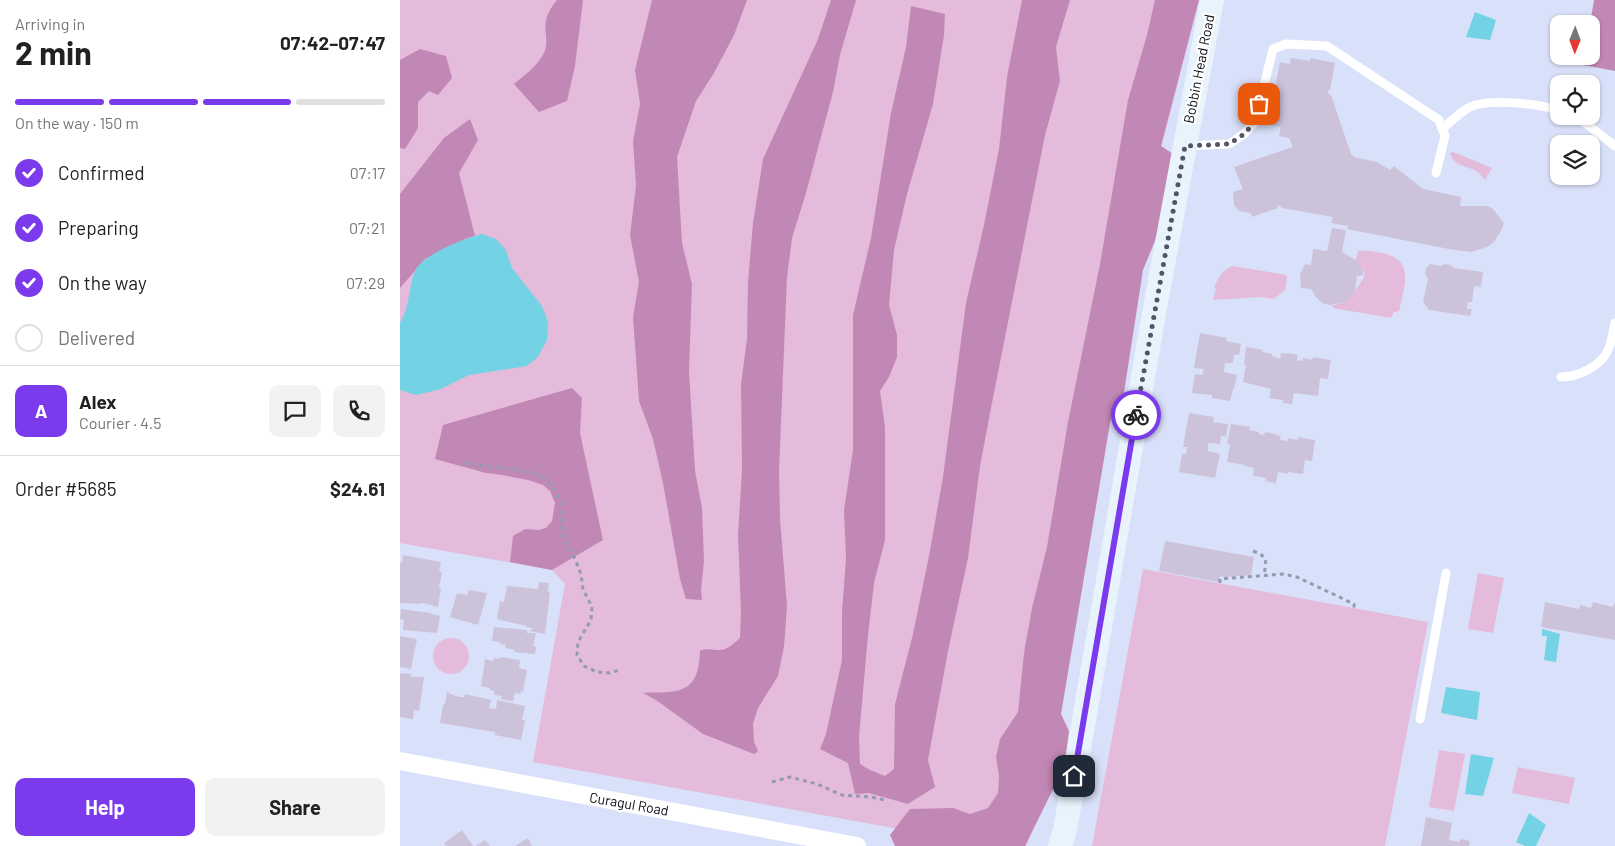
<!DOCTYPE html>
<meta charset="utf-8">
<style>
:root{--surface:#fff;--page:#f2f2f2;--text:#222;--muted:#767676;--line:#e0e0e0;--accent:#7c3aed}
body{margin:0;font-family:Barlow,sans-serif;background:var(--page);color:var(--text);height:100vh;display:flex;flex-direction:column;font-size:19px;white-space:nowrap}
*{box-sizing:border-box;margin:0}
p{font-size:16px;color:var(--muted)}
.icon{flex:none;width:28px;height:28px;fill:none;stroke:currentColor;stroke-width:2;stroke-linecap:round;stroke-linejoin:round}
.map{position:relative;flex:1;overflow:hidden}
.sheet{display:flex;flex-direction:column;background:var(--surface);width:400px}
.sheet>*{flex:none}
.needle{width:32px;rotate:181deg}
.fabs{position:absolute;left:1150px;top:15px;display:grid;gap:10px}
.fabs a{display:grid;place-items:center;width:50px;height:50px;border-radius:10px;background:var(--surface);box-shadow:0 1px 4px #0004;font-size:25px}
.pin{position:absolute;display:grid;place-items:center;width:42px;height:42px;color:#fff;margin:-21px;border-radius:10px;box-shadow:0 2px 8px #0006}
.courier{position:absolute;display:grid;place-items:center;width:50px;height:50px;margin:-25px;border:4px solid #7c3aed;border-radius:50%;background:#fff;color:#222;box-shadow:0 1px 6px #0007}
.overview em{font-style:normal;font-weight:700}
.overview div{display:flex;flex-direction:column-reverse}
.overview{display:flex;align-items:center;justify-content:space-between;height:85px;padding:0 15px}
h1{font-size:32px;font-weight:700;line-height:38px}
.bar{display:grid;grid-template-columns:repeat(4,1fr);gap:8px 5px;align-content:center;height:60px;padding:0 15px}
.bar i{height:6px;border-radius:4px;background:var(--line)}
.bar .active{background:var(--accent)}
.bar p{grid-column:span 4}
.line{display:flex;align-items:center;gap:12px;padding:0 15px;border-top:1px solid var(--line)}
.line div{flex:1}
.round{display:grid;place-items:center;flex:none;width:52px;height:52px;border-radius:10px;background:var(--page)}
ol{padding:0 15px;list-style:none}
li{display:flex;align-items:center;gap:15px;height:55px}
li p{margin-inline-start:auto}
li .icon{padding:5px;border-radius:50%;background:var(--accent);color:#fff;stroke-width:4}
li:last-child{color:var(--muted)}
li i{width:28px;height:28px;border:2px solid var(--line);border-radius:50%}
.primary-button{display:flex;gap:10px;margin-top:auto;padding:10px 15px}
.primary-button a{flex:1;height:58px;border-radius:10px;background:var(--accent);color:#fff;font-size:20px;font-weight:700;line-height:58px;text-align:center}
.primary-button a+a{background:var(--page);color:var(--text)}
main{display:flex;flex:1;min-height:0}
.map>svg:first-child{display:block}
.green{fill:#e4bbda}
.forest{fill:#c288b5}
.water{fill:#73d2e4}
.building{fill:#ccc3db}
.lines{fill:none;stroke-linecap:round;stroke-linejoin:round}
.path{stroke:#959aae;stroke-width:3;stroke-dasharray:4 4;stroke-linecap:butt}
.service{stroke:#fff;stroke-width:9}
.minor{stroke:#fff;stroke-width:18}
.secondary{stroke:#e8f3fc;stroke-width:24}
.done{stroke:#525664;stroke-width:5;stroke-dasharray:0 9}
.route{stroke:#7c3aed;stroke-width:6}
.labels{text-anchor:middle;stroke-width:4.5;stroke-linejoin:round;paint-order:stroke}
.street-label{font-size:14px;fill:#090b13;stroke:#fff}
</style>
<main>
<section class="sheet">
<div class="overview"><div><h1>2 min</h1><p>Arriving in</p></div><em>07:42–07:47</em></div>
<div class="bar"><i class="active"></i><i class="active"></i><i class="active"></i><i></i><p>On the way · 150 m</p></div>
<ol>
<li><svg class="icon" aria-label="check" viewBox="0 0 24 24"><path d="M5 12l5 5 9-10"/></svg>Confirmed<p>07:17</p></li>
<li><svg class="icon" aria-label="check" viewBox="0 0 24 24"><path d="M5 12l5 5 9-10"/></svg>Preparing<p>07:21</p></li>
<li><svg class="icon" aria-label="check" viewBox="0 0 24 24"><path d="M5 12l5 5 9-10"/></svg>On the way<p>07:29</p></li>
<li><i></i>Delivered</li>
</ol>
<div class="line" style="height:90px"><b class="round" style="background:var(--accent);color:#fff">A</b><div><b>Alex</b><p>Courier · 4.5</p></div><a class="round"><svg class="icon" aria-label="chat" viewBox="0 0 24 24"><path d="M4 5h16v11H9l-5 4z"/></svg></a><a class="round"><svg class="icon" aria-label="phone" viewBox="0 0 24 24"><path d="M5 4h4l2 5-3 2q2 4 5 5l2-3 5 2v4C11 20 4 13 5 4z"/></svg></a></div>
<div class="line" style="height:65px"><div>Order #5685</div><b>$24.61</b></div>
<div class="primary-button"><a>Help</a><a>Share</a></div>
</section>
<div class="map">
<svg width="1215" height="846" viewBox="0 0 1215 846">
<rect width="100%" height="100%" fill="#d9e0f9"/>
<!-- green -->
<g class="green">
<polygon points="0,0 799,0 749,195 653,758 636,822 626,846 592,846 133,762 165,584 152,570 0,543"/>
<path d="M1053 152 1092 168 1085 180C1082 177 1080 173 1076 171 1067 166 1052 165 1050 153Z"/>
<path d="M958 251C966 250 974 252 982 253 1016 260 1004 286 999 311L994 312 991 318 933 308 932 305C949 304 956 290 964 277L965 274 956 260Z"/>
<path d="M833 266 886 275 887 277 885 290 874 299 860 297 813 300 816 289 814 288C818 279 822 269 833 266Z"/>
<polygon points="743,569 1028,622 985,846 692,846"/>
<polygon points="1078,573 1104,578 1093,633 1068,629"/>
<circle cx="51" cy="656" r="18"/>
<polygon points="1039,750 1065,754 1054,811 1029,807"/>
<polygon points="1118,767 1175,778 1169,804 1112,793"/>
</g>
<!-- forest -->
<g class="forest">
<path d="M157 0H183L175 66 167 101 139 112 114 84C125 75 138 65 144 53 149 43 144 31 146 21 147 14 152 6 157 0Z"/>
<polygon points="252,0 347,0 334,35 314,73 296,101 277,157 282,243 292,284 289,371 295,471 302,508 304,561 301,590 302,600 286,599 280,579 263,483 253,439 239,401 233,317 239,282 230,235 236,186 233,141 240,104 235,70"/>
<path d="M431 0H456L440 55 433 92 406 193 392 238 387 278 379 470 380 519 387 606 384 647 378 676 358 708 353 724 354 742 358 751 354 754 303 734 256 700 243 693C251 692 259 693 267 692 294 691 299 675 300 651 307 648 310 650 317 650 327 651 333 644 340 638L341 612 338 535 342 471 341 384 347 339 348 282 353 223 363 159 418 39Z"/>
<polygon points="622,0 670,0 656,47 660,81 645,135 591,408 580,466 568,558 548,651 528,760 535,787 508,804 469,793 455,794 448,763 420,749 426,734 442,660 442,611 446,559 444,510 453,450 453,315 471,238 491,113 506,47 511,6 545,14 544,35 533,104 507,194 494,250 489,305 497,335 497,357 489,377 480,391 485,427 485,540 474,583 468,635 459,737 460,764 470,770 485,776 494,769 495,704 513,634 529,556 543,477 566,303 584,225 599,149 607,77"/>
<polygon points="755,0 799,0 761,146 787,163 743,270 723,399 713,405 661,714 669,731 665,765 625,846 495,846 490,835 510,809 553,808 570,814 588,808 598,793 599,776 596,757 600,739 618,712 624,653 632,608 647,547 668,422 700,264 728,100 747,35"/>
<polygon points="1194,0 1215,0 1215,71 1183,65 1184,56 1191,56 1191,24 1190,24"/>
<polygon points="20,49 46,56 52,78 38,95 29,91 18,102 18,128 5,149 0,148 0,60"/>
<polygon points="70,119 78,140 59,173 75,236 67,238 25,259 0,288 0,194 44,138"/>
<polygon points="172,388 182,398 180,433 203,540 152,570 110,562 113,536 125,529 139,530 146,528 152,521 155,503 150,491 143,485 128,480 102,475 86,473 35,459 43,425"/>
</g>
<!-- water -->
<g class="water">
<polygon points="1075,12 1096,20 1090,40 1066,37"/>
<path d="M82 234 96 239 106 250 112 268 142 306 148 322 147 340 138 357 127 366 69 375 41 389 16 395 0 390V323C10 307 8 288 15 271 22 255 65 238 82 234Z"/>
<polygon points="1142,629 1160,634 1156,662 1144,660 1147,636 1142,636"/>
<polygon points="1046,687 1080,692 1077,720 1041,713"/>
<polygon points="1071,754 1094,758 1083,796 1065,794"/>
<polygon points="1129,813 1146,825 1136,846 1125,846 1116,842"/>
</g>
<!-- building -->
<g class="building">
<polygon points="891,58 910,61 911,58 935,63 930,90 928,90 929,95 931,95 951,154 954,157 977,162 990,170 994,166 1023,189 1061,197 1060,206 1088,206 1093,209 1104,223 1102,229 1094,242 1087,247 1071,252 1054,250 947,229 948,226 931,223 933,217 882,208 880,206 877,206 878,208 852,217 851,213 839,211 834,205 833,192 843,189 834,167 893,147 889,138 879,136 881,127 868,124 880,62 890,64"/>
<polygon points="932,228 946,230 942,252 956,260 961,267 964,275 957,276 955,291 951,297 945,302 930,305 922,303 916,297 911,289 901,288 900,275 905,264 911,265 913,249 927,251"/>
<polygon points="1030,264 1041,266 1045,264 1051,265 1054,268 1083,272 1081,287 1074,286 1072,302 1068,302 1067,309 1072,309 1070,316 1029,310 1023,302 1028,279 1025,274 1026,268"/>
<polygon points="800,333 827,338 826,341 841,344 839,355 834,355 833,363 825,363 824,372 837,375 834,389 833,389 830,401 812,398 812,395 792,393 795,374 802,375 804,369 794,368"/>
<polygon points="846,347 863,350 862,352 872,354 872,356 880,359 881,353 889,354 889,353 898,355 897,360 903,361 903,358 912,360 913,357 931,360 928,379 920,378 918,396 894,393 892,404 883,403 883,400 869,398 871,389 843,382 846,365 844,365"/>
<polygon points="789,413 814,417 813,422 828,424 826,437 821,436 820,444 808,443 808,451 820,454 815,478 779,472 782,454 786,454 787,447 783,447"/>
<polygon points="831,424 850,427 849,430 859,432 859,434 864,435 865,432 876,434 876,435 881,436 880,440 888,441 888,438 898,440 898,437 915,440 912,461 905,460 903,474 888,472 888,474 878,472 876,483 865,481 866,478 853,476 854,468 844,466 845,465 827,462 830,445 827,444"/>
<polygon points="765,541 854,557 851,575 825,577 820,576 819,582 759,571"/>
<polygon points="3,555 41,562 39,571 42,572 39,588 41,588 38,607 23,603 20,604 0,603 0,563 2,563"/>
<polygon points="139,582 149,583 148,592 150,592 145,634 130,631 133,628 126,627 126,626 97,619 100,601 104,602 107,586 138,589"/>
<polygon points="69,590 87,593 78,625 50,617 57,593 67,595"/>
<polygon points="1145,602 1178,609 1181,605 1191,608 1193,602 1213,607 1215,602 1215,640 1141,627"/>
<polygon points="1,609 31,613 31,614 40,616 37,633 3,630 4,620 0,619"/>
<polygon points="94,627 127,630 127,633 136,633 133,646 136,647 135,654 114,652 115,650 105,648 106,645 100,644 100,642 92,641"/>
<polygon points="0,636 17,639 11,669 0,667"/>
<polygon points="100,657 120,660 119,668 127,670 123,692 121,691 120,694 115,693 113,701 101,699 102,696 94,695 94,691 90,690 90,688 81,686 85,659 93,661 94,658 99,659"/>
<polygon points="0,673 11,674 11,677 24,677 19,711 14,710 13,719 0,717"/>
<polygon points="47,691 50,694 60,697 64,697 65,694 91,700 89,708 96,709 97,700 125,706 122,720 125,720 121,740 95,735 95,732 40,723 43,705 45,704"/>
<polygon points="1026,817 1052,823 1049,840 1060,842 1060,839 1070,841 1069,846 1021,846"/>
<polygon points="62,830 73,846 46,846 44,843"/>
<polygon points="128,838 132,846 115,846"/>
<polygon points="85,840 90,846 76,846"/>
</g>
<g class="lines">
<!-- path -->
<g class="path">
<polyline points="63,463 125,471 142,477 152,486 159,499 162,511 161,525 164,539 173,554 181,574 183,589 192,607 191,620 178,642 177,655 184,666 197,672 209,673 220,670"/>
<path d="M853 551C869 557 866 560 864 576"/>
<polyline points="820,583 820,579 883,574 897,577 954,604 954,608"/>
<polyline points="372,782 390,777 417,784 442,795 471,797 485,800"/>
</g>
<!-- service -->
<g class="service">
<polyline points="1176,116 1215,146"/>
<path d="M1042 129C1051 122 1060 112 1070 107 1089 98 1139 104 1159 110"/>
<polyline points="785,146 829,144 844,134 855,122 873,49 886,44 927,46 1039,120 1045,136 1036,173"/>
<path d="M1161 377C1178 377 1201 366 1208 350 1212 342 1213 331 1215 323"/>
<polyline points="1020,719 1046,573"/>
</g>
<!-- minor -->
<polyline class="minor" points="0,761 457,846"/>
<!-- secondary -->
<polyline class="secondary" points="660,846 665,830 753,319 812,0"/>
</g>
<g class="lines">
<!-- done -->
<polyline class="done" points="736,415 785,146 829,144 844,134 855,122 859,104"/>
<!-- route -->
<polyline class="route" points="674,776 736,415"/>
</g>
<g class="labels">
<!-- street labels -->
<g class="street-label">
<text transform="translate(799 69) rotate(-79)" y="5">Bobbin Head Road</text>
<text transform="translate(229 804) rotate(10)" y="5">Curagul Road</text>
</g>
</g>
</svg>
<div class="fabs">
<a><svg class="needle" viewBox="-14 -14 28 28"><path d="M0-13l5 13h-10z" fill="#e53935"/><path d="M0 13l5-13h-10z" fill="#767676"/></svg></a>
<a><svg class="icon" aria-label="locate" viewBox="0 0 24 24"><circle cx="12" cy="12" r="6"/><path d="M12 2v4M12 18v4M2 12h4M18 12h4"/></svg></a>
<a><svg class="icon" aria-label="layers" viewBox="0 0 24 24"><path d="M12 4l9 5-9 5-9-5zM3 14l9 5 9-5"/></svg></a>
</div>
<div class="pin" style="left:859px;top:104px;background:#ea580c"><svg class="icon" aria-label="bag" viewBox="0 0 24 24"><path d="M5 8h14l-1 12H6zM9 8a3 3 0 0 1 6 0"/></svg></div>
<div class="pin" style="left:674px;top:776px;background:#1f2937"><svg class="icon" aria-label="home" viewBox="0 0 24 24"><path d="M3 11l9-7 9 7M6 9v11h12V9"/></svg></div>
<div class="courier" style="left:736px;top:415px"><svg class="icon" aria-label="bike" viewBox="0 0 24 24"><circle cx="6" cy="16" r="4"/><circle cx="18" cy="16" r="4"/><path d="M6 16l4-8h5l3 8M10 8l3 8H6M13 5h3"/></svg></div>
</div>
</main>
